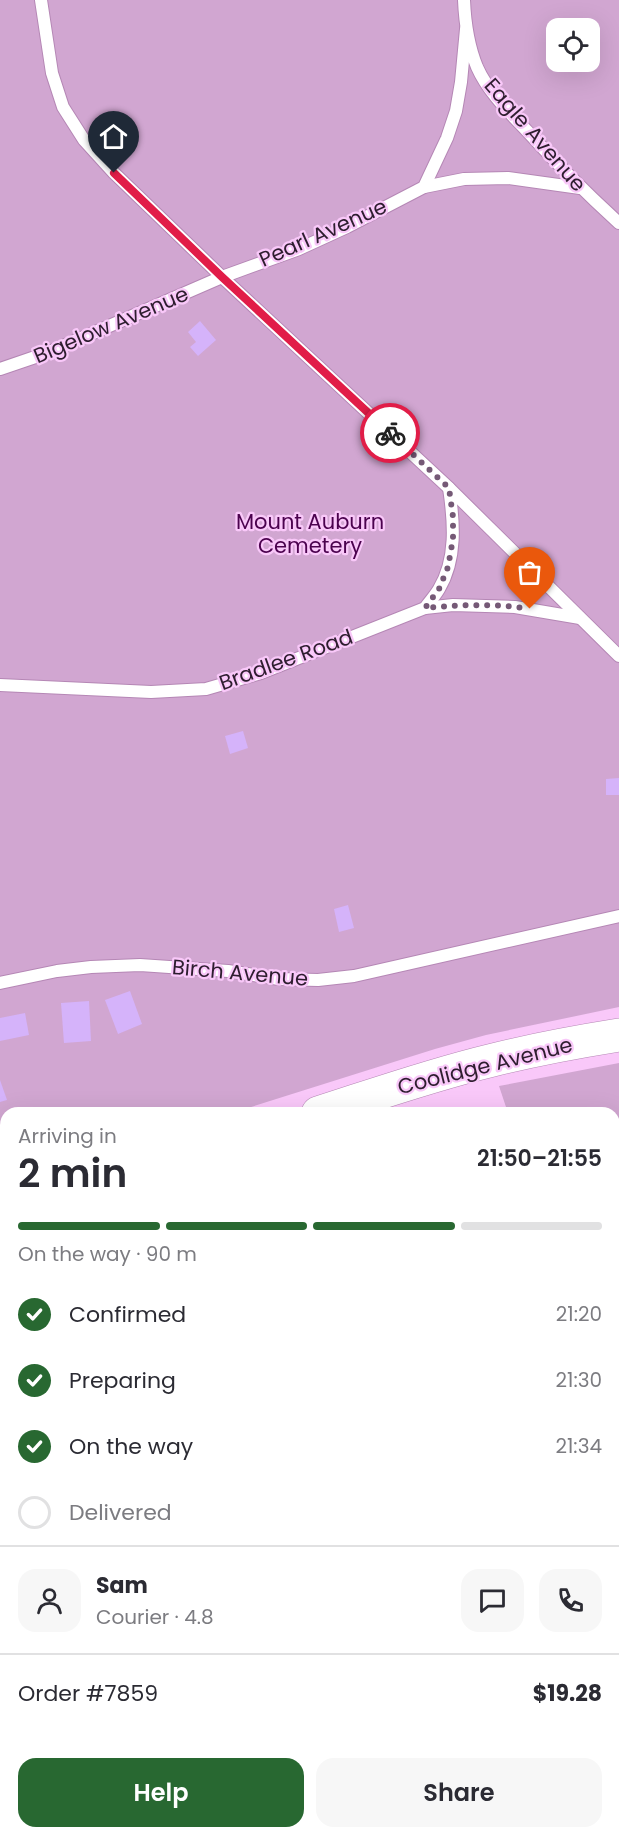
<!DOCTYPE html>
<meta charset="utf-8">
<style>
:root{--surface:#fff;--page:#f7f7f7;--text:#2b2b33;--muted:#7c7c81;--line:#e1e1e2;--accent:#286831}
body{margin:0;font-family:Poppins,sans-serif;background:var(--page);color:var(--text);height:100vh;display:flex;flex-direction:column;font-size:22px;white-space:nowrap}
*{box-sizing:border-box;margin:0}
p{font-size:20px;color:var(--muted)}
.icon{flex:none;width:33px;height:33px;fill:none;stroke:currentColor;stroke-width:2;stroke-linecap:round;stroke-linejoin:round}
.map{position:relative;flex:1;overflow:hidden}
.details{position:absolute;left:0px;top:1107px;width:620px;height:732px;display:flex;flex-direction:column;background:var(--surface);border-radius:18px 18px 0 0;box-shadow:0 6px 24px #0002}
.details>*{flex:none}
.controls{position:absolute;left:546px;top:18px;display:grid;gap:12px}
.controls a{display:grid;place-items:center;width:54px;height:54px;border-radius:12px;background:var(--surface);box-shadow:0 6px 24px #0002;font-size:30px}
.pin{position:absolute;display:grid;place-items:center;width:51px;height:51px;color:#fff;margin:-62px -26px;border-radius:50% 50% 50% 0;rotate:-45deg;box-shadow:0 0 6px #0007}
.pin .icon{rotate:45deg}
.courier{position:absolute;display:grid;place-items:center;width:60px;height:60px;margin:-30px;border:4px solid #e11d48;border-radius:50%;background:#fff;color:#222;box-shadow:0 2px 8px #0007}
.overview em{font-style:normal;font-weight:600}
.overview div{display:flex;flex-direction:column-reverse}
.overview{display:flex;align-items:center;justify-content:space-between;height:102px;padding:0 18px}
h1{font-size:39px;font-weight:600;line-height:45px}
.bar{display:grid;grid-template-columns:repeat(4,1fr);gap:9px 6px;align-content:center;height:72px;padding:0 18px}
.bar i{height:8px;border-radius:4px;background:var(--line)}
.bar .on{background:var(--accent)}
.bar p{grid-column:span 4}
.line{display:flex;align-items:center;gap:15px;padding:0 18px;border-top:2px solid var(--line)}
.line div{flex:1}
.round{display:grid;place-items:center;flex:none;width:63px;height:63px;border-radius:18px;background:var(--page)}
ol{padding:0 18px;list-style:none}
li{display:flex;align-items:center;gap:18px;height:66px}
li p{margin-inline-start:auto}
li .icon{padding:6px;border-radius:50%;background:var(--accent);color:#fff;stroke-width:4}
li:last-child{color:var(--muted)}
li i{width:33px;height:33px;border:3px solid var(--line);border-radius:50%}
.button{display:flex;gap:12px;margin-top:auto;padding:12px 18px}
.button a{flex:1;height:69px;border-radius:18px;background:var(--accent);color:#fff;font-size:24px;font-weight:600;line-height:69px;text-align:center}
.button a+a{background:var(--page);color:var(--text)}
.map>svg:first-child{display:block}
.green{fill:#d1a6d1;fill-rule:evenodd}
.water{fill:#76b47b}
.building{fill:#d5b3fa}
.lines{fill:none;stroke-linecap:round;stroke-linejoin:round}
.lane-casing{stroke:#b587b5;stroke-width:14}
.secondary-casing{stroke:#b587b5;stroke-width:34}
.lane{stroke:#fff;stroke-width:12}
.secondary{stroke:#fff;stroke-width:33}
.done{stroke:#755976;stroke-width:6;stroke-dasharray:0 10.8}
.route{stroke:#e11d48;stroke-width:8}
.labels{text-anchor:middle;stroke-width:4.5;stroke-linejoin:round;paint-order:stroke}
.street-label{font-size:21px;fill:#2e1d2f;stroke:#f9c8f9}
.park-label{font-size:21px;fill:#4b024e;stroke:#f9c8f9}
</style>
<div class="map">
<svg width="619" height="1839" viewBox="0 0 619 1839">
<rect width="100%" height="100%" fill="#f9c8f9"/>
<!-- green -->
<g class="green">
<path d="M0 0H619V1007L486 1035 435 1049 232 1113H6V1184L0 1186ZM556 28H590V62H556Z"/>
<polygon points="619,1063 619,1527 614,1529 614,1113 508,1113 499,1086"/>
<polygon points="6,1520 6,1833 155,1833 150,1839 0,1839 0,1524"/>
</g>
<!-- water -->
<polygon class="water" points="619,1527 619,1839 150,1839 155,1833 614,1833 614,1529"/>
<!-- building -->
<g class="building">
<polygon points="200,321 216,340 198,356 190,347 196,342 188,332"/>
<polygon points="243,731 248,748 230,754 225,736"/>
<polygon points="619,778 619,795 606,795 606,779"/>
<polygon points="348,905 354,928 339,932 334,909"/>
<polygon points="130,991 142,1024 118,1034 105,1000"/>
<polygon points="89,1001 91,1041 64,1043 61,1003"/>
<polygon points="25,1013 29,1035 0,1041 0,1018"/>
<polygon points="0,1080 7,1100 0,1102"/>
<polygon points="6,1125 6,1151 0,1153 0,1127"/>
<polygon points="6,1275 6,1345 0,1347 0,1277"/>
</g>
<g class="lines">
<defs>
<g id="lane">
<polyline points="41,0 52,73 63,107 84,140 114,173 222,277 449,488 619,656"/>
<path d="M464 0C465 24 468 45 477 67 488 92 510 113 528 132 557 164 587 194 619 223"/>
<polyline points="424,187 464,179 508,178 580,188"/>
<polyline points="0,369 47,353 222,277 299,249 347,227 424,187 447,138 456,111 461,82 466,29"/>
<polyline points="425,608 453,605 515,607 580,618"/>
<path d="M0 685 151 692 206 689 261 673 425 608C429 602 435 596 439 589 457 559 454 522 449 488"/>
<polyline points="0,983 57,971 91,967 140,965 228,971 279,979 318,980 354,976 619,916"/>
<polyline points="614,1144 619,1138"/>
<polyline points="614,1231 619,1230"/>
</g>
<g id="secondary">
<path d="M318 1113C374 1095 431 1075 489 1061 532 1050 575 1042 619 1035"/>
<polyline points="0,1217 6,1215"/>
<polyline points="614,1436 619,1435"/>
<polyline points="614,1477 619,1476"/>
<polyline points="0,1486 6,1481"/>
<polyline points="0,1748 6,1742"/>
<polyline points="0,1810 6,1804"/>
</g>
</defs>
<!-- lane casing -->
<use href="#lane" class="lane-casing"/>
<!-- secondary casing -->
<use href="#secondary" class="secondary-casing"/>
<!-- lane -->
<use href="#lane" class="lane"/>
<!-- secondary -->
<use href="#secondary" class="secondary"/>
</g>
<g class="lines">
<!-- done -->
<path class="done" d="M390 433 449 488 453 517V539L448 567 439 589 425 608C460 605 495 603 530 609"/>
<!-- route -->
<polyline class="route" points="114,173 222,277 390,433"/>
</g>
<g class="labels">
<!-- street labels -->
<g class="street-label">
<text transform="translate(535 135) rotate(49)" y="7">Eagle Avenue</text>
<text transform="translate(323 233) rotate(-24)" y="7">Pearl Avenue</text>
<text transform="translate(111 325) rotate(-23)" y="7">Bigelow Avenue</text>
<text transform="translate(286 660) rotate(-20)" y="7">Bradlee Road</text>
<text transform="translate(240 973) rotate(5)" y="7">Birch Avenue</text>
<text transform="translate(485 1066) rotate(-14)" y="7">Coolidge Avenue</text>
</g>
<!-- park labels -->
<g class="park-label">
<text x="310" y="529">Mount Auburn<tspan x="310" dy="24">Cemetery</tspan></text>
</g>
</g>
</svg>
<div class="controls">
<a><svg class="icon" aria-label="locate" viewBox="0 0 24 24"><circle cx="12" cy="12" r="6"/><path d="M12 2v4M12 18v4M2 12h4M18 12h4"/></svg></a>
</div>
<div class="pin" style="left:530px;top:609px;background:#ea580c"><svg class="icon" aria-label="bag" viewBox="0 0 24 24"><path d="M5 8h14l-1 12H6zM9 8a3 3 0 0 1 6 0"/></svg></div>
<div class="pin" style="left:114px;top:173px;background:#1f2937"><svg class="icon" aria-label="home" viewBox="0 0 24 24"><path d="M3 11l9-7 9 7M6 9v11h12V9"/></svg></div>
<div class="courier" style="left:390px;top:433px"><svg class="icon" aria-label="bike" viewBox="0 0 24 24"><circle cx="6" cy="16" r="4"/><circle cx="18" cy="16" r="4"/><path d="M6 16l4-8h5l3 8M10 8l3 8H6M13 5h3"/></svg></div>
<section class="details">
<div class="overview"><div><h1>2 min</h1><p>Arriving in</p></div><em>21:50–21:55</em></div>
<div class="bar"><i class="on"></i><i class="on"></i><i class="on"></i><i></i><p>On the way · 90 m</p></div>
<ol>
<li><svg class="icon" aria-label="check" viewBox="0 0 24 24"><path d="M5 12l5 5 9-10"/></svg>Confirmed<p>21:20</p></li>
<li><svg class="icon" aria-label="check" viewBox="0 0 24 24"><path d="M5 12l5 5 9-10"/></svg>Preparing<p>21:30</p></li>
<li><svg class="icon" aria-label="check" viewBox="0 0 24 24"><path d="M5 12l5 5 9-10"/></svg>On the way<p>21:34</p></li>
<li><i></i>Delivered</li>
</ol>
<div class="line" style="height:108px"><a class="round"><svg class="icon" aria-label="person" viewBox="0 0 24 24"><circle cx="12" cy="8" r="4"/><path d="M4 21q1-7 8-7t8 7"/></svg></a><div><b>Sam</b><p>Courier · 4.8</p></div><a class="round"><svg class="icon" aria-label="chat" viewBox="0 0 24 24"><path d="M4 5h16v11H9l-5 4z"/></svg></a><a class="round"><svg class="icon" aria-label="phone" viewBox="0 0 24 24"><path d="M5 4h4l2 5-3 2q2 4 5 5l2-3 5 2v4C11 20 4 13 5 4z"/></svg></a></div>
<div class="line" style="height:78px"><div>Order #7859</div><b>$19.28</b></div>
<div class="button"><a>Help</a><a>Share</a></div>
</section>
</div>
